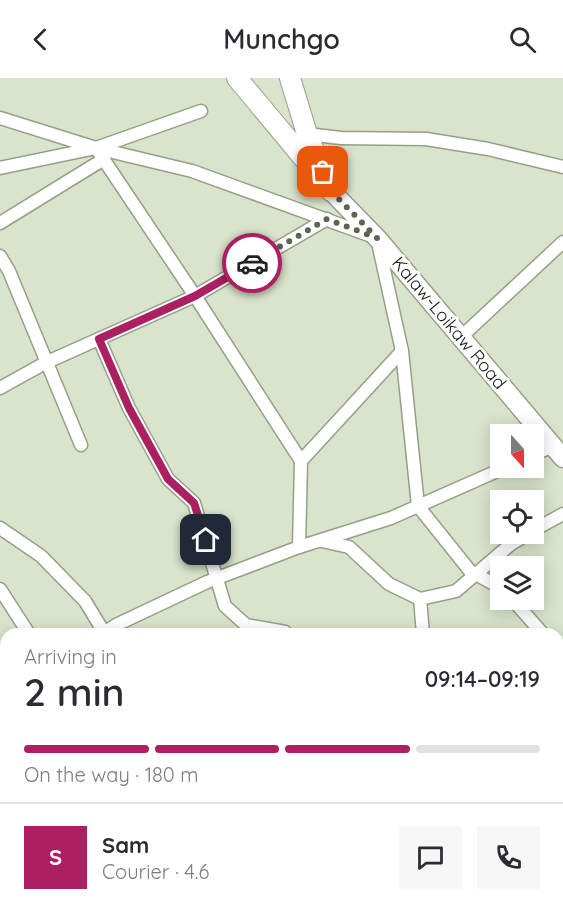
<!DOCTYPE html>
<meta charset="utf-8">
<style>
:root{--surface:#fff;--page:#f7f7f7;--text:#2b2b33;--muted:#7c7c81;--line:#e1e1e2;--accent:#ab2060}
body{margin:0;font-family:Quicksand,sans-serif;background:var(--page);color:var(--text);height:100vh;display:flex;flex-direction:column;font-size:22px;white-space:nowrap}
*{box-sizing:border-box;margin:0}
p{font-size:20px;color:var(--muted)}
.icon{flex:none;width:33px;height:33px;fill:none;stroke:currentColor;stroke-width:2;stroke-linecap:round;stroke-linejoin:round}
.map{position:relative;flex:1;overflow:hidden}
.drawer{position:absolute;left:0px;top:550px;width:564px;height:296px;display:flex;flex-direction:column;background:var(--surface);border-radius:18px 18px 0 0;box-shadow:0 3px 15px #0003}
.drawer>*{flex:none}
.needle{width:39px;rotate:159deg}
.fabs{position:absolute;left:490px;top:346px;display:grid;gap:12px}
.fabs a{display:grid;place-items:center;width:54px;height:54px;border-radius:0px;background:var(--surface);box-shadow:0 3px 15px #0003;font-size:30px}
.pin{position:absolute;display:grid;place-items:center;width:51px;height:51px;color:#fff;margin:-26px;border-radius:12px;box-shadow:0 3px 9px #0006}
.courier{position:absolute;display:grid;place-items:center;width:60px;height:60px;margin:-30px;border:4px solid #ab2060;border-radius:50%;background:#fff;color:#222;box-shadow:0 2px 8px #0007}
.summary em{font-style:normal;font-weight:600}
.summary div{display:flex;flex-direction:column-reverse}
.summary{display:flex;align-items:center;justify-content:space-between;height:102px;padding:0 24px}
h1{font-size:39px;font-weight:600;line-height:45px}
.bar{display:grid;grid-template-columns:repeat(4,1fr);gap:9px 6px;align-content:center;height:72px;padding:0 24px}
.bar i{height:8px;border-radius:4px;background:var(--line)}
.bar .active{background:var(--accent)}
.bar p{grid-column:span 4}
.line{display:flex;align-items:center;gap:15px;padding:0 24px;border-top:2px solid var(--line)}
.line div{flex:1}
.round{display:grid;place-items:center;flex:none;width:63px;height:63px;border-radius:0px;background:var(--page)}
header{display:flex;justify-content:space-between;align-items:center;height:78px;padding:0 24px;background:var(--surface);font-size:27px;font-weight:600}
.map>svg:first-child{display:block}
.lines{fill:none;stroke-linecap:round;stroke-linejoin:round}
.minor-casing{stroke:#969f88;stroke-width:15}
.primary-casing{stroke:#969f88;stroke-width:21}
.trunk-casing{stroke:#969f88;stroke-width:22}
.minor{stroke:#fff;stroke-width:12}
.primary{stroke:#fff;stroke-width:18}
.trunk{stroke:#fff;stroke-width:20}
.done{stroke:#5d6355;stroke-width:6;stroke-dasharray:0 10.8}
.route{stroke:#ab2060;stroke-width:8}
.labels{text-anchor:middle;stroke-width:6;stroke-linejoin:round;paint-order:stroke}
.street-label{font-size:18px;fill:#1a1e15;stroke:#fff}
</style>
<header><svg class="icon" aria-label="back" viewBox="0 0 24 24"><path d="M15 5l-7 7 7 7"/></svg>Munchgo<svg class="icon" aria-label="search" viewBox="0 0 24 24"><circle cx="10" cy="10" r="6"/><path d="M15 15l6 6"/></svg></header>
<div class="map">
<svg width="563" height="845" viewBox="0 0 563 845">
<rect width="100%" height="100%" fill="#dae4cc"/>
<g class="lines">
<defs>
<g id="minor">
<polyline points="0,40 96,70 192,93 377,160 402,273 418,428 470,493 501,510"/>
<polyline points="307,56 341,60 426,61 488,71 563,89"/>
<polyline points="96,70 195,218 301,383"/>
<polyline points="0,90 96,70 201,33"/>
<polyline points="0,145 104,81"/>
<polyline points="0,178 9,193 81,367"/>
<polyline points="461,259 563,164"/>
<polyline points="99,261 129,330 168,401 194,425 225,528 246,547 285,554 287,556"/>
<polyline points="0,310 45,285 195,218 327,141"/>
<polyline points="534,376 554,368"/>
<polyline points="0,450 41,478 85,523 105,556"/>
<polyline points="534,452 563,436"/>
<polyline points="322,463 349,469 389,506 420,521 456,513 511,466 528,456"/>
<polyline points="299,469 301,383 402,273"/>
<polyline points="0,511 29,556"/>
<polyline points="420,521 423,556"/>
<polyline points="513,522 543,556"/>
<polyline points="104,555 116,547 207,504 299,469 391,440 504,390"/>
<polyline points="558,570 563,574"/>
<polyline points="558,704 563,703"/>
<polyline points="202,840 205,845"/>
<polyline points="416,840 420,845"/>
<polyline points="548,840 549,845"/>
</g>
<polyline id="primary" points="331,113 377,160 563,380"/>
<g id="trunk">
<polyline points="237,0 331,113"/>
<polyline points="290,0 307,56 323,94"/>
</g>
</defs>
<!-- minor casing -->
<use href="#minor" class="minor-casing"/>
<!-- primary casing -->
<use href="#primary" class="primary-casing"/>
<!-- trunk casing -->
<use href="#trunk" class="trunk-casing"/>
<!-- minor -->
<use href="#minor" class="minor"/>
<!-- primary -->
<use href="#primary" class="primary"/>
<!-- trunk -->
<use href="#trunk" class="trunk"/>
</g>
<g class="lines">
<!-- done -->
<polyline class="done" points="252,185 327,141 377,160 331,113 323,94"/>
<!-- route -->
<polyline class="route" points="206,462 194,425 168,401 129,330 99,261 195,218 252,185"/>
</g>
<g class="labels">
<!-- street labels -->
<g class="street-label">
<text transform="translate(449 245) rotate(50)" y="6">Kalaw-Loikaw Road</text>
</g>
</g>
</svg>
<div class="fabs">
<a><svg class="needle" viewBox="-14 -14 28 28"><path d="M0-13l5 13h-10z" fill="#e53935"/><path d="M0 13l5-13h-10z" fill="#7c7c81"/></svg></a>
<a><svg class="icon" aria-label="locate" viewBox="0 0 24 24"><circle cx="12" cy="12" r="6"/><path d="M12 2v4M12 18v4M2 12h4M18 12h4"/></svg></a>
<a><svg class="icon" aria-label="layers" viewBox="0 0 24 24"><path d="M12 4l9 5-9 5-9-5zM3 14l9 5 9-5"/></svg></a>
</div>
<div class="pin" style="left:323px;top:94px;background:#ea580c"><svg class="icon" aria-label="bag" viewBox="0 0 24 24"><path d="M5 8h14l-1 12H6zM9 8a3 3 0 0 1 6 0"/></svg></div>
<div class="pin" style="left:206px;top:462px;background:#1f2937"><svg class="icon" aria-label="home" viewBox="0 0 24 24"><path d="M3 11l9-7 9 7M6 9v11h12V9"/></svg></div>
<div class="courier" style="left:252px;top:185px"><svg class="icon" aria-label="car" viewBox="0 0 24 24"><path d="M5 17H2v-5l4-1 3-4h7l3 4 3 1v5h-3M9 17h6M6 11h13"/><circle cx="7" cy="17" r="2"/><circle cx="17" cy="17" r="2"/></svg></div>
<section class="drawer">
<div class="summary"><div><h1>2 min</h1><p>Arriving in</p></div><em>09:14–09:19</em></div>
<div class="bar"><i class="active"></i><i class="active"></i><i class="active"></i><i></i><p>On the way · 180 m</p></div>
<div class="line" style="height:108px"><b class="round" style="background:var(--accent);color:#fff">S</b><div><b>Sam</b><p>Courier · 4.6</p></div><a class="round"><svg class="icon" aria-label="chat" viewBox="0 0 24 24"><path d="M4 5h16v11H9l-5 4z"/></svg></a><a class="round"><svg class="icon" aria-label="phone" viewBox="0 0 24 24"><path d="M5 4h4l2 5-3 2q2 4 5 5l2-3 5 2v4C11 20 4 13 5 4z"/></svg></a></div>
</section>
</div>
